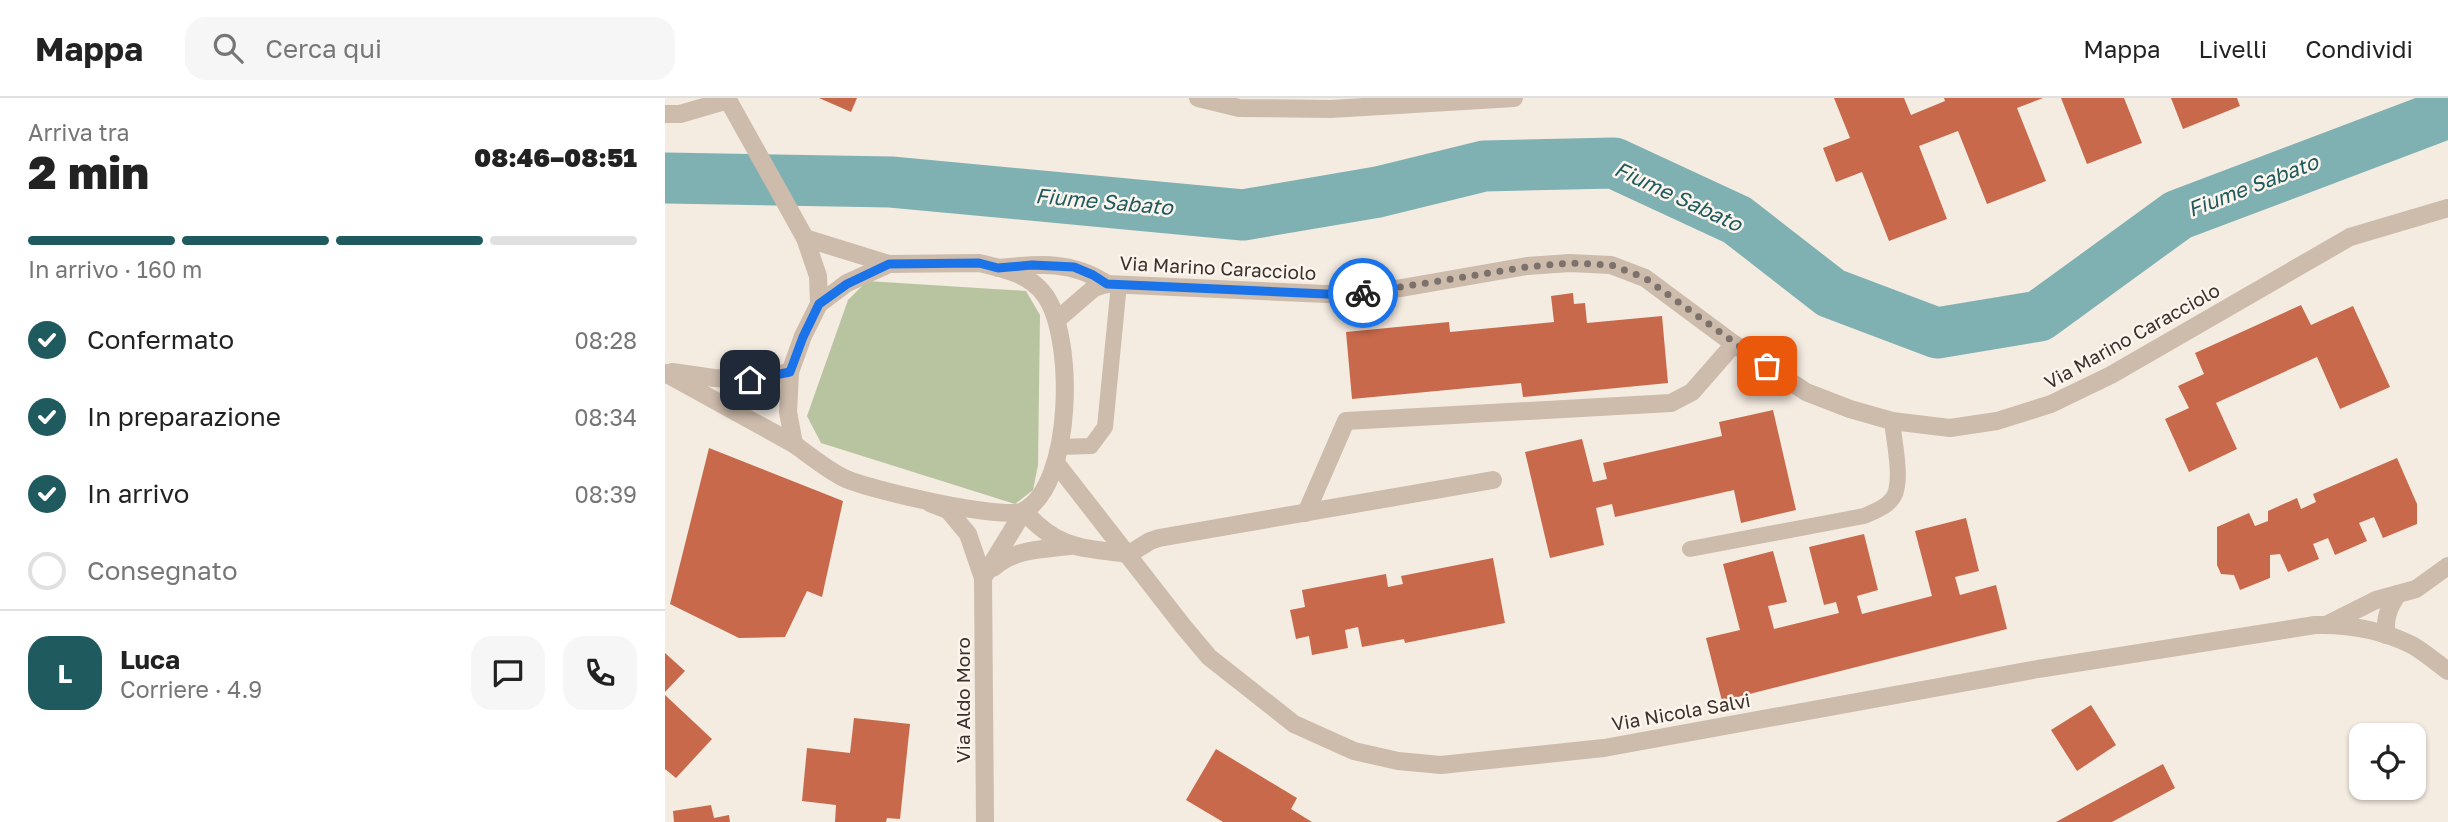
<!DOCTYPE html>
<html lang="it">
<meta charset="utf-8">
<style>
:root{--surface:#fff;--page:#f6f6f6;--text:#222;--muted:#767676;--line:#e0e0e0;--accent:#1f5a5e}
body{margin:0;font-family:"Golos Text",sans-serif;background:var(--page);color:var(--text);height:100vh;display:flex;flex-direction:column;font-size:26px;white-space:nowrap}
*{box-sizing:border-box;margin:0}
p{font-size:23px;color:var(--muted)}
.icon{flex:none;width:38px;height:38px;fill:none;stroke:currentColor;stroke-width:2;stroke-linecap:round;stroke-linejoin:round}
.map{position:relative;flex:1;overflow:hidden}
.panel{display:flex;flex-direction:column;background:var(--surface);width:665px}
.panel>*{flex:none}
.buttons{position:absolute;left:1684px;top:625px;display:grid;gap:14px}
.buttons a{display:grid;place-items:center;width:77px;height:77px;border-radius:14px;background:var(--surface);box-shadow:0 2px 5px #0004;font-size:35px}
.pin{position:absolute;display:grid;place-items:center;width:60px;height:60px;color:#fff;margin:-30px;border-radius:14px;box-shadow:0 4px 10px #0006}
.courier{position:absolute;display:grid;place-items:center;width:70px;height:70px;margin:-35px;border:5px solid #1a73e8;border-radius:50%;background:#fff;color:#222;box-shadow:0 2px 9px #0007}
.summary em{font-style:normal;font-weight:800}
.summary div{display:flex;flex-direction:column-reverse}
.summary{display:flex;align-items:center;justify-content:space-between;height:119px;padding:0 28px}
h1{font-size:46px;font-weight:800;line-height:52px}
.bar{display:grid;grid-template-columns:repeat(4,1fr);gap:10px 7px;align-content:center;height:84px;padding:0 28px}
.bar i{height:9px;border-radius:5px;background:var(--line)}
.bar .active{background:var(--accent)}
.bar p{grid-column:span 4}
.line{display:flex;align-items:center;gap:18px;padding:0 28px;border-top:2px solid var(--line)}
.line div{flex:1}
.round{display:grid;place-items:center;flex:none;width:74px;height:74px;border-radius:21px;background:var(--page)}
ol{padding:0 28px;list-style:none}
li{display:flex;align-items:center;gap:21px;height:77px}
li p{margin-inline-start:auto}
li .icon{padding:7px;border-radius:50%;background:var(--accent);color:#fff;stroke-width:4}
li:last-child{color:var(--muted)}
li i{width:38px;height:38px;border:4px solid var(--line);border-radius:50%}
header{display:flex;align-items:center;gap:42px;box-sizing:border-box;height:98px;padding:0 35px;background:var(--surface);border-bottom:2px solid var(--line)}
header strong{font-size:33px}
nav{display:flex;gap:38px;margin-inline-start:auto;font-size:24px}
.search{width:490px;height:63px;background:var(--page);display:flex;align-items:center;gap:18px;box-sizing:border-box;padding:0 24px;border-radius:21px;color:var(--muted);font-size:26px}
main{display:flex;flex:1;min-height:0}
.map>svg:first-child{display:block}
.green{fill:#b8c4a0}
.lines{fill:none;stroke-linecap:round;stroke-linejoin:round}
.river{stroke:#7fb0b2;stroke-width:51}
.building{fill:#c8694b}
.service{stroke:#cdbbac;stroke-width:16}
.minor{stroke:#cdbbac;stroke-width:18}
.tertiary{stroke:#cdbbac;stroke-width:18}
.done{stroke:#7c716b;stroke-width:7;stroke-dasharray:0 12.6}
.route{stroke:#1a73e8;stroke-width:9}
.labels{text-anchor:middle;stroke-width:5;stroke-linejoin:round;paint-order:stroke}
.street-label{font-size:19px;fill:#3b302b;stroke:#fbf5ee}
.water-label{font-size:21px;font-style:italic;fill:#1f5a5e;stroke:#fbf5ee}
</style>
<header>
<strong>Mappa</strong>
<div class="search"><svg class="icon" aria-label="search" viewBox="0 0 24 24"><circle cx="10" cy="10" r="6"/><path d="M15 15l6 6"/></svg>Cerca qui</div>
<nav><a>Mappa</a><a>Livelli</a><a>Condividi</a></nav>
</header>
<main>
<section class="panel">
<div class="summary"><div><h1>2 min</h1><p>Arriva tra</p></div><em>08:46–08:51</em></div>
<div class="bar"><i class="active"></i><i class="active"></i><i class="active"></i><i></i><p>In arrivo · 160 m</p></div>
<ol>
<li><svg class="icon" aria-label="check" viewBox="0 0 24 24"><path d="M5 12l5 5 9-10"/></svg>Confermato<p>08:28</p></li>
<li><svg class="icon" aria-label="check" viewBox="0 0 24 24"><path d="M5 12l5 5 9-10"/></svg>In preparazione<p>08:34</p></li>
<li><svg class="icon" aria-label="check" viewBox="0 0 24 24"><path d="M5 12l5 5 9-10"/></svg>In arrivo<p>08:39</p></li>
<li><i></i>Consegnato</li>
</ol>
<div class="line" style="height:126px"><b class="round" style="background:var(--accent);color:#fff">L</b><div><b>Luca</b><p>Corriere · 4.9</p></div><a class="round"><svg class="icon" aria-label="chat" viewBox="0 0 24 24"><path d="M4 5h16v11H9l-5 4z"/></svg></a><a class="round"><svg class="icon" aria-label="phone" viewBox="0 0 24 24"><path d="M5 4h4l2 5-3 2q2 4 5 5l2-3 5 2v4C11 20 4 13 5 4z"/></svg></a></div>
</section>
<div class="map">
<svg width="1783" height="724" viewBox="0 0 1783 724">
<rect width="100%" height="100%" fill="#f4ebe1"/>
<!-- green -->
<polygon class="green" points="202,183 361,193 375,217 373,367 368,392 350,406 156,345 142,318 183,202"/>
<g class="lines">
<!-- river -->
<polyline class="river" points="0,80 226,84 578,117 713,94 819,68 949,65 1072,122 1166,195 1272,235 1374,218 1513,117 1783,15"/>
</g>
<!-- building -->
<g class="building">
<polygon points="154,0 192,0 186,14"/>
<polygon points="1169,0 1239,0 1246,17 1280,3 1279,0 1378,0 1352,10 1381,83 1322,106 1293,33 1254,48 1282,121 1224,143 1197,74 1171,84 1158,50 1185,40"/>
<polygon points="1396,0 1459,0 1477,45 1422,66"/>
<polygon points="1506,0 1572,0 1575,8 1518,31"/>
<polygon points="908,195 909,206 920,205 922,225 997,218 1003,285 858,299 856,285 687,301 681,234 784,224 785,234 889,224 886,198"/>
<polygon points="1636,207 1646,227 1688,208 1725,289 1675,311 1652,259 1551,305 1572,351 1524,374 1500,321 1524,310 1513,288 1539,276 1530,255"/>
<polygon points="1108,312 1131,412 1076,425 1069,392 950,419 947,406 931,410 939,447 885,460 860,354 917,341 928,384 942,381 938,365 1057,338 1054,324"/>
<polygon points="44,350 178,403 157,499 142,493 120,539 74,540 5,506"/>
<polygon points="1732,360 1752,406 1752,426 1718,440 1709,419 1694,425 1702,443 1670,457 1663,440 1648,446 1654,461 1623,474 1615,456 1605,457 1605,480 1575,492 1569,477 1556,476 1552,467 1552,429 1584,415 1590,428 1603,423 1603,413 1632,400 1636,411 1651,404 1648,396"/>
<polygon points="1301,420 1314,473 1290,479 1295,497 1331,487 1342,531 1057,603 1041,540 1075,532 1058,466 1108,453 1122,504 1103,508 1109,531 1174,515 1171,504 1159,507 1144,449 1199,436 1213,492 1192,498 1197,516 1267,498 1250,433"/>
<polygon points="828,460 840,525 740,545 739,541 697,549 693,529 680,532 683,550 647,557 644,538 631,541 625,512 640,509 637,492 721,476 723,489 738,486 736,478"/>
<polygon points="0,555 20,573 0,594"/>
<polygon points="0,597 47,641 11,680 0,671"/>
<polygon points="1426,607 1451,647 1412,673 1386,632"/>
<polygon points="189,620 245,626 235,721 222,720 221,724 170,724 171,707 137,703 142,650 185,655"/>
<polygon points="551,651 632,700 626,711 647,724 558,724 521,702"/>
<polygon points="1498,666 1510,690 1447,724 1391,724"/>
<polygon points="46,707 49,720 64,717 65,724 9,724 8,713"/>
</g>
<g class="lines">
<!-- service -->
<g class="service">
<polyline points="395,349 426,348 440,329 454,186"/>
<path d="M1025 451 1199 418C1210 413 1225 408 1230 396 1237 378 1229 343 1227 323"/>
</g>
<!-- minor -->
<g class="minor">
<polyline points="533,0 574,10 666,11 849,0"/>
<polyline points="0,16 15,16 63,2"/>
<path d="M333 170C373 166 407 162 442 186"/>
<polyline points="393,221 429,190 442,186 683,197 725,192 862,168 905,165 946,167 980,180 1069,246 1141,294 1185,311 1227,323 1285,330 1332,323 1386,306 1446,277 1685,139 1783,110"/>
<path d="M391 365 518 528 544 559 629 626 689 653 733 663 776 667 939 650 1373 571 1650 527C1683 526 1717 532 1747 547 1759 554 1771 564 1783 573"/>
<polyline points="265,405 283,412 303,436 318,480 320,724"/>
<polyline points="641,415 681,323 1006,305 1027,294 1069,246"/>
<polyline points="464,456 485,443 494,440 828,382"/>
<path d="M328 470C348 451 379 451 405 448"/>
<path d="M318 480 359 413C392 451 417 450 464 456"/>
<polyline points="1661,527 1711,502 1751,491 1783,468"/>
<path d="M1721 537C1720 520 1723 510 1733 496"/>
</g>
<!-- tertiary -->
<g class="tertiary">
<polyline points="62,0 140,140 153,178 154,206"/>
<polyline points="140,140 224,166"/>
<path d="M314 165C338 171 363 175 379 196 410 236 409 388 358 413 339 423 199 391 177 379 160 370 144 357 129 346L123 314 125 274 138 238 154 206 182 185 224 166Z"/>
<polyline points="7,274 49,280 85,282 125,274"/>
<polyline points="0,275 129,346"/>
</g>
</g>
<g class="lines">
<!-- done -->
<polyline class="done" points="698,195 862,169 905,165 946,167 980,180 1102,268"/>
<!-- route -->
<polyline class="route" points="85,282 125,274 138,239 154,206 182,186 224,166 314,165 333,170 367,167 409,169 428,177 442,186 683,197 698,195"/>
</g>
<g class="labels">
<!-- street labels -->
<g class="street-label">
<text transform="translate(553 170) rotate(3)" y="7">Via Marino Caracciolo</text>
<text transform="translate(1467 238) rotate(-29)" y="7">Via Marino Caracciolo</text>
<text transform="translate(298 602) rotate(-90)" y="7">Via Aldo Moro</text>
<text transform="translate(1016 614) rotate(-10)" y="7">Via Nicola Salvi</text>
</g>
<!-- water labels -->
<g class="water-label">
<text transform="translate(1588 88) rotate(-21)" y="7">Fiume Sabato</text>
<text transform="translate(1013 99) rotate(25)" y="7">Fiume Sabato</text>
<text transform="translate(439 104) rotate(5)" y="7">Fiume Sabato</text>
</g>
</g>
</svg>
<div class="buttons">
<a><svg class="icon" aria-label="locate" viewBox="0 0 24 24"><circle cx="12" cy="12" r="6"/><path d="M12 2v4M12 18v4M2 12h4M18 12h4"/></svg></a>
</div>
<div class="pin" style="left:1102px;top:268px;background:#ea580c"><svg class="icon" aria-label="bag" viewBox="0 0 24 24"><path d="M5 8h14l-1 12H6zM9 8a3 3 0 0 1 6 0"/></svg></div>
<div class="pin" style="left:85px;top:282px;background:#1f2937"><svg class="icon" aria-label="home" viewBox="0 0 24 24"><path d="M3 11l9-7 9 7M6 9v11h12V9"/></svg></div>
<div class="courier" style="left:698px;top:195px"><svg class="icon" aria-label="bike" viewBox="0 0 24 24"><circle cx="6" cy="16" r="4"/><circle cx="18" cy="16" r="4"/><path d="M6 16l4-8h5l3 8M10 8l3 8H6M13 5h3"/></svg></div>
</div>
</main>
